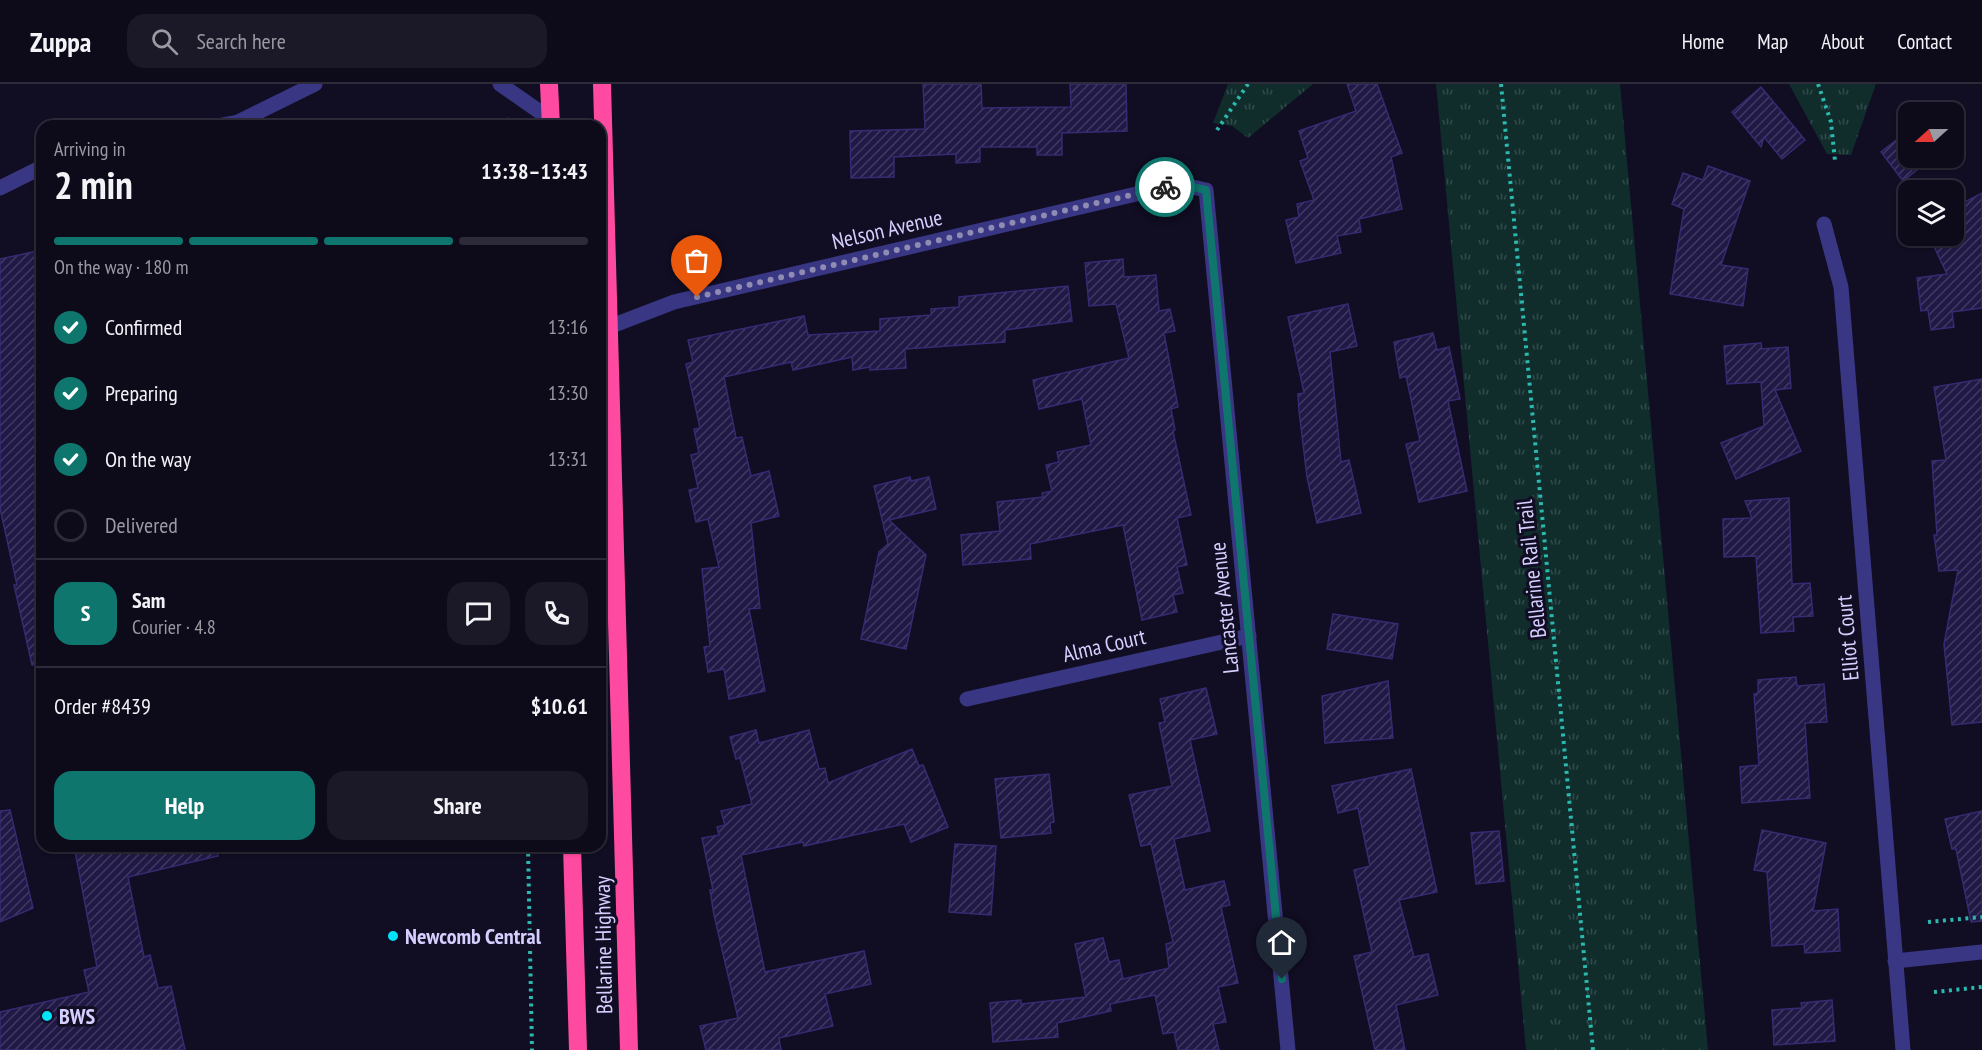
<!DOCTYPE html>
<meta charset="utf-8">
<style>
:root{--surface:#0d0a1a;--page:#1b1827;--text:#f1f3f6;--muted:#9a9aa2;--line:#2d2b39;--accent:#0f766e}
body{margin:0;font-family:"PT Sans Narrow",sans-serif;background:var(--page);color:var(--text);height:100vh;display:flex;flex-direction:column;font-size:22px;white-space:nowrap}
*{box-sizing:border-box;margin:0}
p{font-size:20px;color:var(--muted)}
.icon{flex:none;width:33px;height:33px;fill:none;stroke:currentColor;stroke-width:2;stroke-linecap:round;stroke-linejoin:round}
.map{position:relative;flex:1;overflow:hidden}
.details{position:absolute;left:36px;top:36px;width:570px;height:732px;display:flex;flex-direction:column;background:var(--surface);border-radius:18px;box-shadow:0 2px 4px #0004,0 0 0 2px var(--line)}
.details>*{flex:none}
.needle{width:39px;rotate:249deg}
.fabs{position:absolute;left:1898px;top:18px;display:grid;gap:12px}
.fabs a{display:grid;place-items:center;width:66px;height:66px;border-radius:12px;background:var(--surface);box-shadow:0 2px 4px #0004,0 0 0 2px var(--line);font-size:30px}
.pin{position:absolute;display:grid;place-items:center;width:51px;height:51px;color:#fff;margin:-62px -26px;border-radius:50% 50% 50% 0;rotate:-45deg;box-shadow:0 0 6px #0007}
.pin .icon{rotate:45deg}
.courier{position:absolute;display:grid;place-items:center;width:60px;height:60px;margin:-30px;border:4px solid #0f766e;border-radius:50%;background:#fff;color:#222;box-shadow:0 2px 8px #0007}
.overview em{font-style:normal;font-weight:700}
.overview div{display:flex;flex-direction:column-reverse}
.overview{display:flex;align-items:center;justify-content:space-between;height:102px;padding:0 18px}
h1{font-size:39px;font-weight:700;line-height:45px}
.bar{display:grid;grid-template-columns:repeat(4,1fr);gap:9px 6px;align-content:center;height:72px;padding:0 18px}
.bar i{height:8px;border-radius:4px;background:var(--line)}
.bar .selected{background:var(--accent)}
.bar p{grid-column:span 4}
.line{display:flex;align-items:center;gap:15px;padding:0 18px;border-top:2px solid var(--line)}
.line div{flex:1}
.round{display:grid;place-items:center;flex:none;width:63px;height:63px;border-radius:18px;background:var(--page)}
ol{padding:0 18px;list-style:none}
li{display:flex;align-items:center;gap:18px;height:66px}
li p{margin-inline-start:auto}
li .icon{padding:6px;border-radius:50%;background:var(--accent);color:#fff;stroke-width:4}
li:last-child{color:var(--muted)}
li i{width:33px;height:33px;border:3px solid var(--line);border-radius:50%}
.primary-button{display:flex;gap:12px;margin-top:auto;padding:12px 18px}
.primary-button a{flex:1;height:69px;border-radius:18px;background:var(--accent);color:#fff;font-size:24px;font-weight:700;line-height:69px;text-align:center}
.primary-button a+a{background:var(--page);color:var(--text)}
header{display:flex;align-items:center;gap:36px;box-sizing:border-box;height:84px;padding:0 30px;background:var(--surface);border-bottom:2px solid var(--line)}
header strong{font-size:28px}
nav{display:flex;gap:33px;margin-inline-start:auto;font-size:21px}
.search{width:420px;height:54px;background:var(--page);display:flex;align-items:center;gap:15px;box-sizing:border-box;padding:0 21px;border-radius:18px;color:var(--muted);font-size:22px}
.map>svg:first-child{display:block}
.grass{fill:url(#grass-tufts)}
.building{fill:url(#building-hatch);stroke:#382a72;stroke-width:1.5}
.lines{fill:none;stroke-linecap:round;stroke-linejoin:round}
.path{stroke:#2ab8af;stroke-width:4;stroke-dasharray:3 4.5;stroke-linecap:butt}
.lane{stroke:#393784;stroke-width:15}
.street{stroke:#393784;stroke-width:15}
.highway{stroke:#ff4aa2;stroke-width:18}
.done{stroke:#908bb2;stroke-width:6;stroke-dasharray:0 10.8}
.route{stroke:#0f766e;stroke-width:8}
.poi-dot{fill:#00e3fa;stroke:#110d23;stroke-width:2}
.labels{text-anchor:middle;stroke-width:6;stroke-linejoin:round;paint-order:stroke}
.street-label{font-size:22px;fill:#d5cfff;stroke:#110d23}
.poi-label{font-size:22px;font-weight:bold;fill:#d5cfff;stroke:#110d23;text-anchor:start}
</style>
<header>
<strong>Zuppa</strong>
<div class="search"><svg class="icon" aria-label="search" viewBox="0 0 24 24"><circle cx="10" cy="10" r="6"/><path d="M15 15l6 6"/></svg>Search here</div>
<nav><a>Home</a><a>Map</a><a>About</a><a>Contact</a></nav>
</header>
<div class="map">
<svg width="1982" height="966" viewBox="0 0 1982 966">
<defs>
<pattern id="grass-tufts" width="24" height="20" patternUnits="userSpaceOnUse" patternTransform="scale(1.5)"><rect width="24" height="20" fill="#102d2c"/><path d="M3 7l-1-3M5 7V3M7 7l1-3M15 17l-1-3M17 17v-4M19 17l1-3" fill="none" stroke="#324a4c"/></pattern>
<pattern id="building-hatch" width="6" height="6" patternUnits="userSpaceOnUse" patternTransform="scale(1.5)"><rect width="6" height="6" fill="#211945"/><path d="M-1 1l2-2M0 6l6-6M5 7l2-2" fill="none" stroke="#403961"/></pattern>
</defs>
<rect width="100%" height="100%" fill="#110d23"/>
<!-- grass -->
<g class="grass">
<polygon points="1228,0 1313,0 1248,54 1232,42 1213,39"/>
<polygon points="1436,0 1620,0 1708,966 1526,966"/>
<polygon points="1789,0 1876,0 1851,71 1827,70"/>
</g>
<!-- building -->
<g class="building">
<polygon points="923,0 981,0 982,24 1071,23 1070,0 1126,0 1127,47 1062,49 1062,71 1037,71 1037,63 980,63 980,78 956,79 956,70 894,73 894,93 851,94 850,47 925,45"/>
<polygon points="1347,0 1377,0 1402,69 1391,73 1402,125 1359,135 1361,148 1337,152 1341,169 1296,179 1286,136 1299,133 1297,120 1314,116 1300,77 1308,74 1299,47 1356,27"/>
<polygon points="1761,3 1805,56 1782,75 1764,53 1761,63 1732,28"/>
<polygon points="1943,20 1949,28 1932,28"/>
<polygon points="1953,34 1964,48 1953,57"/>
<polygon points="1908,47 1908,74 1932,74 1903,97 1881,68"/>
<polygon points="1708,82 1750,97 1721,181 1748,185 1743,222 1670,210 1684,125 1672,120 1683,89 1703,96"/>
<polygon points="1982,109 1982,224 1952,228 1954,243 1931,246 1928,226 1921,227 1917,194 1947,190 1929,152 1953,152 1953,124"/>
<polygon points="42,166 42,580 32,581 14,501 17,501 0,424 0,175"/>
<polygon points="1123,175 1124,193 1156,191 1159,227 1170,225 1175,247 1164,249 1178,323 1171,325 1175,346 1173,347 1191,431 1177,434 1187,481 1177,483 1183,509 1173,511 1177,528 1142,536 1123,441 1030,460 1031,475 963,481 961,451 1000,447 997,418 1043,413 1042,409 1052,407 1046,381 1059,378 1057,368 1091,361 1082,315 1039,325 1033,296 1129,274 1116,220 1089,222 1085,179"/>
<polygon points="1068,202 1072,237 1005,246 1005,258 905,265 906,284 870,286 870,283 853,286 852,273 793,286 791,278 724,293 736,354 742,353 751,392 769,387 779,432 751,439 760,524 749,525 765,607 729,615 724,585 708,588 704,563 710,562 702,485 719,483 708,435 696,438 689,406 698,404 691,371 699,369 694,345 700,344 686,280 693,278 688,256 804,232 808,251 880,247 880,235 931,231 931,225 959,223 959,213"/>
<polygon points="1348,220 1357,262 1330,268 1341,378 1349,376 1361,429 1317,439 1307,393 1299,327 1298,310 1304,309 1288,233"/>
<polygon points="1433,249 1437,266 1449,263 1460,315 1448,317 1467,407 1419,418 1406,360 1420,357 1406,292 1400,294 1394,258"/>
<polygon points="1761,259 1762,265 1788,263 1791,304 1775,306 1801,367 1736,395 1721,359 1764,342 1761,298 1727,300 1724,262"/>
<polygon points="1982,295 1982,638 1952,641 1944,560 1958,486 1939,487 1934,451 1937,451 1932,377 1946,376 1934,303"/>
<polygon points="910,393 911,397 929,393 936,425 889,436 926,471 906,565 861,555 879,468 888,460 874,402"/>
<polygon points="1789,414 1792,500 1810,499 1813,532 1793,533 1794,547 1761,549 1756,472 1724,473 1723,435 1752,434 1745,417"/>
<polygon points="1333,530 1398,540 1392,575 1327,565"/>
<polygon points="1796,593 1797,602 1824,600 1827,638 1805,639 1810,714 1742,719 1740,683 1759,681 1754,610 1758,609 1758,596"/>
<polygon points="1388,597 1393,654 1325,659 1322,612"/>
<polygon points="1206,604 1217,650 1190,656 1210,747 1174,755 1185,806 1224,797 1230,821 1221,823 1238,899 1218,903 1226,938 1213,940 1219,966 1178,966 1174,948 1163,950 1155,911 1110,920 1111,927 1057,939 1058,953 993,958 990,919 1021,916 1021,920 1086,913 1075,860 1103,854 1109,878 1119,876 1123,895 1169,884 1166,860 1173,858 1151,760 1141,762 1129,711 1172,702 1159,639 1165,638 1160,615"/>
<polygon points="756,646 759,659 809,646 819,685 825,684 828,699 912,665 919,682 923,681 948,743 911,758 904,740 804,762 803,758 741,771 765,888 864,867 871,900 825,910 833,942 779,954 781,966 706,966 700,942 738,934 714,831 710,806 713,806 702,754 719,751 717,743 725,741 721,727 752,720 740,674 736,675 730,653"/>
<polygon points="1411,685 1437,808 1399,816 1414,873 1428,870 1438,911 1396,921 1405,966 1375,966 1354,872 1372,868 1354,786 1370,782 1358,724 1338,729 1332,702"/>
<polygon points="1049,690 1054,738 1050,739 1051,749 1001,754 995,695"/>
<polygon points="10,726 33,824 0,838 0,727"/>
<polygon points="1982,727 1982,837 1971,838 1956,765 1952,765 1945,735"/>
<polygon points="1762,746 1826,759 1813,827 1838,825 1840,867 1805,869 1804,860 1772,862 1767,788 1754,786"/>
<polygon points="1499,747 1504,797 1476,800 1471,749"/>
<polygon points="955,760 996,762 991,831 949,828"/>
<polygon points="74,762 217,762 218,772 128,793 144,873 150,871 158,904 171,902 185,966 0,966 0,928 89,908 84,886 97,883"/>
<polygon points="1832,916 1835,957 1774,961 1772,926 1802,924 1801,919"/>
</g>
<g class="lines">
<!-- path -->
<g class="path">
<polyline points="1501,0 1593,966"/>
<polyline points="1818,0 1831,38 1835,77"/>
<polyline points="507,34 508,42"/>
<polyline points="1217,46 1248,0"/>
<polyline points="528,762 532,966"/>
<polyline points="1928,838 1982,833"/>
<polyline points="1934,908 1982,903"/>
</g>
<!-- lane -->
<g class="lane">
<polyline points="500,0 550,35"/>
<polyline points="217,42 238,38 315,0"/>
<polyline points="0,104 42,83"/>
</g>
<!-- street -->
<g class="street">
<polyline points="1824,140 1841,203 1903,966"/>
<polyline points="609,243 674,218 1179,100 1206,106 1288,966"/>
<polyline points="967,615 1249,552"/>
<polyline points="1895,877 1982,868"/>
</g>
<!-- highway -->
<g class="highway">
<polyline points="549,0 551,42"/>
<polyline points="602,0 629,966"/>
<polyline points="572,762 578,966"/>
</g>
</g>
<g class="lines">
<!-- done -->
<polyline class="done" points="697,213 1165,103"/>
<!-- route -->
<polyline class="route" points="1165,103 1179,100 1206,106 1282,895"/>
</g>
<!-- markers -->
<g class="poi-dot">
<circle cx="393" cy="852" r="6"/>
<circle cx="47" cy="932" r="6"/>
</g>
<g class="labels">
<!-- street labels -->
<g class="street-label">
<text transform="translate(887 145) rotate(-13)" y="8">Nelson Avenue</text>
<text transform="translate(1531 485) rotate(-96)" y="8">Bellarine Rail Trail</text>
<text transform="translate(1224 524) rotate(-96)" y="8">Lancaster Avenue</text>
<text transform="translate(1847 554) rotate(-95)" y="8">Elliot Court</text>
<text transform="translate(1104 561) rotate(-13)" y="8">Alma Court</text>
<text transform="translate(603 861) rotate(-91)" y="8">Bellarine Highway</text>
</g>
<!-- poi labels -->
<g class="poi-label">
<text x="405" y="860">Newcomb Central</text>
<text x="59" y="940">BWS</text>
</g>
</g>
</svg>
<div class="fabs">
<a><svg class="needle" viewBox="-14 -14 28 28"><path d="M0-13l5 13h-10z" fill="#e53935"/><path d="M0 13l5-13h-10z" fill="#9a9aa2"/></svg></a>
<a><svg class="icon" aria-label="layers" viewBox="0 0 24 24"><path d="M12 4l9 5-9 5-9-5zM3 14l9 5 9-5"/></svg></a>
</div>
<div class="pin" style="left:697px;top:213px;background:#ea580c"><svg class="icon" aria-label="bag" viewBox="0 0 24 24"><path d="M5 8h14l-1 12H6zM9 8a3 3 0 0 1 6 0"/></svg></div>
<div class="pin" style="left:1282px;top:895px;background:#1f2937"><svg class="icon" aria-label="home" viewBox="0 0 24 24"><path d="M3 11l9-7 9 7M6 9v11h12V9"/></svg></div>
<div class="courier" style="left:1165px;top:103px"><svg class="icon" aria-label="bike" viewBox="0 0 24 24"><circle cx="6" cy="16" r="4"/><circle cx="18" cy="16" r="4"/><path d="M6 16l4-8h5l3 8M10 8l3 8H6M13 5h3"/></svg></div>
<section class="details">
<div class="overview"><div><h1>2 min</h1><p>Arriving in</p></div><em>13:38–13:43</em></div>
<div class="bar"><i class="selected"></i><i class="selected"></i><i class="selected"></i><i></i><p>On the way · 180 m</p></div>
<ol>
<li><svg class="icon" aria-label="check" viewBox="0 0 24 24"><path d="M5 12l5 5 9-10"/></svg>Confirmed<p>13:16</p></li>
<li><svg class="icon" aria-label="check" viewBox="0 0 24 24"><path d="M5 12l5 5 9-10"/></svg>Preparing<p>13:30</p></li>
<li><svg class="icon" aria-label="check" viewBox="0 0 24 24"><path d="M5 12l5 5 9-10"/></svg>On the way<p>13:31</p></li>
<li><i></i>Delivered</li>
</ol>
<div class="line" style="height:108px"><b class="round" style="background:var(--accent);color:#fff">S</b><div><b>Sam</b><p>Courier · 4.8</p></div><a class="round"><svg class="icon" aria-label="chat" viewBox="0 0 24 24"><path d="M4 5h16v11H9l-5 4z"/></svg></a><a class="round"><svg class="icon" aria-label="phone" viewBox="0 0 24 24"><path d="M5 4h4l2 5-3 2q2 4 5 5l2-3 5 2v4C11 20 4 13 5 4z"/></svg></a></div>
<div class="line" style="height:78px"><div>Order #8439</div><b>$10.61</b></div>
<div class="primary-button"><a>Help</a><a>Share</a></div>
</section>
</div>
